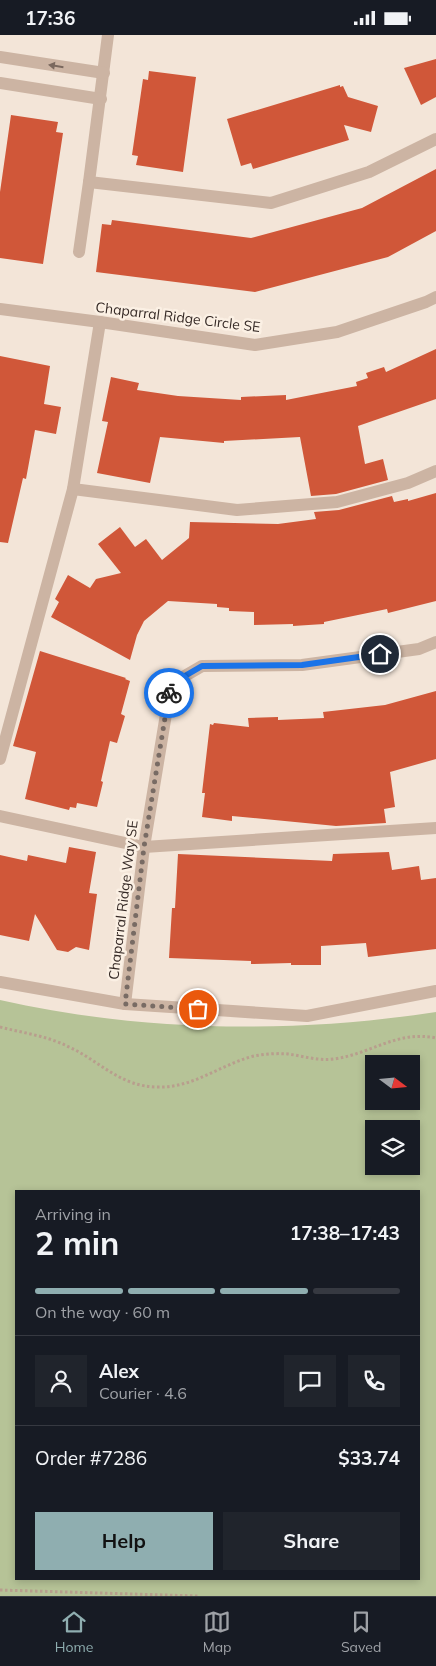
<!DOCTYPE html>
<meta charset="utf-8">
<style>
:root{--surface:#171b24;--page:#20242c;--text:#f1f3f6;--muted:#9ea1a6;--line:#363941;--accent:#8faeb0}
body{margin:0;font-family:Mulish,sans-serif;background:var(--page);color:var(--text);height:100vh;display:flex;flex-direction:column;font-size:19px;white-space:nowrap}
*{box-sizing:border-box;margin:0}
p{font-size:16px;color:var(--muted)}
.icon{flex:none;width:28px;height:28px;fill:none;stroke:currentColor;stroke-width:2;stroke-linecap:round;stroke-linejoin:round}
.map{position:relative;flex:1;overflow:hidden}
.details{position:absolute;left:15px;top:1155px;width:405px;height:390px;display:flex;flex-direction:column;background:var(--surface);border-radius:0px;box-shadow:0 2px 8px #0003}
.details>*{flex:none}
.needle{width:32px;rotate:106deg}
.fabs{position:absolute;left:365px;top:1020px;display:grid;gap:10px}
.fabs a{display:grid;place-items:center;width:55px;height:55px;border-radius:0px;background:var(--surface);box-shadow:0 2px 8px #0003;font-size:25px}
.pin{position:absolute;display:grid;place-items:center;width:42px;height:42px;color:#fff;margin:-21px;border:2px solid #fff;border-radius:50%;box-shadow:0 1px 5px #0007}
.courier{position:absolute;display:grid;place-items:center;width:50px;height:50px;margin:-25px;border:4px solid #1a73e8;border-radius:50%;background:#fff;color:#222;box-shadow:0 1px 6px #0007}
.summary em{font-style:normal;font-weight:700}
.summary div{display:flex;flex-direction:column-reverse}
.summary{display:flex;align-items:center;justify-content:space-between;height:85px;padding:0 20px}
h1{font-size:32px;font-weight:700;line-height:38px}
.bar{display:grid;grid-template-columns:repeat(4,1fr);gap:8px 5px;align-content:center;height:60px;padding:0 20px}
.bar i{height:6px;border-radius:4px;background:var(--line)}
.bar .active{background:var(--accent)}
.bar p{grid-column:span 4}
.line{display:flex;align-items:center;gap:12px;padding:0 20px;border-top:1px solid var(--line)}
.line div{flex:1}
.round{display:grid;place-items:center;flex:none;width:52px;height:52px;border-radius:0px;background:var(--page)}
.primary-button{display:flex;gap:10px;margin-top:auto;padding:10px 20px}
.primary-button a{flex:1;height:58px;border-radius:0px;background:var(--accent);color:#111;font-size:20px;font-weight:700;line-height:58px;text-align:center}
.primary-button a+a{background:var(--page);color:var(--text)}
.status{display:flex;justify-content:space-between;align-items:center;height:35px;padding:0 25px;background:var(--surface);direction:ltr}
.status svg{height:14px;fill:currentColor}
.tab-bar{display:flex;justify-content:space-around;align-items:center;height:70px;border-top:1px solid var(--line);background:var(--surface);font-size:14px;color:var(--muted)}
.tab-bar a{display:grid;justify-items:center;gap:2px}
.tab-bar .active{color:var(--accent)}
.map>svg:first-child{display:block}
.green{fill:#b6c397;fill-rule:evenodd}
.building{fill:#d05739}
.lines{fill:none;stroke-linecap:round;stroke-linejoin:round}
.path{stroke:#b89e8d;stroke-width:3;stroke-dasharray:2.5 2.5;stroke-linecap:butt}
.lane{stroke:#ccb4a3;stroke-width:12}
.street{stroke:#ccb4a3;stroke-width:12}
.oneway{fill:#7a685e}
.done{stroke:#786b64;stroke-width:5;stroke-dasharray:0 9}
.route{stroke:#1a73e8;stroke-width:6}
.labels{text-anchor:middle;stroke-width:5;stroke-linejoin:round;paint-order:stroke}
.street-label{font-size:14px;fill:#362a26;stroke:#fbf0e4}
</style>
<div class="status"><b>17:36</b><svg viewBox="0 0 49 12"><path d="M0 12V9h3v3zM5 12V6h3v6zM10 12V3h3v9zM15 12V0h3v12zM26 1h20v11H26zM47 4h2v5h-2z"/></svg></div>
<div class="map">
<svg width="436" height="1561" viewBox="0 0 436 1561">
<rect width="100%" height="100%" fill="#f3e5d8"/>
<!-- green -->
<path class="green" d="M0 965C142 997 292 999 436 977V1561H0ZM374 1029H411V1066H374ZM374 1094H411V1131H374ZM16 1156H419V1544H16Z"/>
<!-- building -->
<g class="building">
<polygon points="436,24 436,62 421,70 404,33"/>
<polygon points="149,36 196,42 183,137 136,130 138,121 132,120 143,44 148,45"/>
<polygon points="340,50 340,52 343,51 348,62 378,71 371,97 344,90 349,105 253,134 251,128 241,131 227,84"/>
<polygon points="11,80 58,87 56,97 63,98 43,229 0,223 0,157"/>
<polygon points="436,134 436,196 388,222 255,257 96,237 102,189 111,190 112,185 251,203 362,173"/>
<polygon points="436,314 436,364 358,391 365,429 383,424 388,445 336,459 311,461 300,402 224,406 224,408 160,402 150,448 97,438 108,387 102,386 111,342 139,348 137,355 178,361 241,365 241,362 286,360 286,365 357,351 356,347 368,343 366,338 384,332 386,337"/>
<polygon points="0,321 50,331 44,369 61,372 56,399 35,395 26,444 23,443 8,508 0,507"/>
<polygon points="436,458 436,566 388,578 387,574 324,587 324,589 293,591 293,589 254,590 254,577 229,576 229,573 217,572 217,569 168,566 144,586 137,600 130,625 51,582 59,567 55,564 68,540 90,553 96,544 121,538 98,509 120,492 135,512 146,504 162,525 189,503 190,487 278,489 316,484 314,477 339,475 392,461 394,467 408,464 408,466"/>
<polygon points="40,616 126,643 125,644 130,646 121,679 125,681 117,708 110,706 101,746 103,747 97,772 77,768 76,773 70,772 69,775 25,764 36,717 13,711"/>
<polygon points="436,656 436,724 390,737 395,772 384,774 386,788 336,791 232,781 232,786 202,782 205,758 202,758 210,689 213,690 214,688 249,692 248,683 278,682 278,685 324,683 323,677 385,670"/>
<polygon points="69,812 96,817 89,858 97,859 89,915 76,912 68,917 57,915 35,879 29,906 0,900 0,820 27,826 28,820 66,828"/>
<polygon points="389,817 392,835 419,831 421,845 436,843 436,914 368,922 366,908 321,911 321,930 291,930 291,928 251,929 251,926 169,923 172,873 175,873 178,819 332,826 333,819"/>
</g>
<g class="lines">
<!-- path -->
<g class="path">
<path d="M0 992C23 998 48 1001 69 1012 100 1026 120 1052 158 1052 194 1053 221 1029 254 1021 265 1019 277 1018 288 1019 303 1021 318 1026 334 1024 371 1019 397 995 436 1003"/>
<polyline points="0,1555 198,1561"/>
</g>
<!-- lane -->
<g class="lane">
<polyline points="73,454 237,475 337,467 408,448 436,436"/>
<polyline points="0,724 73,454 100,287"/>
<polyline points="0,781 144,812 436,793"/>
</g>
<!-- street -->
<g class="street">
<polyline points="108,0 89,147 271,168 369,137 436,104"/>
<polyline points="0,22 104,38"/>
<polyline points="0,48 101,64"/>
<polyline points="79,217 89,147"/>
<polyline points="0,274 100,287 255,310 337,297 426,267 436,262"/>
<polyline points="0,947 125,969 307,981 436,956"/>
<polyline points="125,969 144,812 171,649 202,631 302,630 419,614 436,607"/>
</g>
</g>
<!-- one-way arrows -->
<defs><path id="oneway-solid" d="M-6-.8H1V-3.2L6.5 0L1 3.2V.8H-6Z" transform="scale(1.25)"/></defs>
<use class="oneway" href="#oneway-solid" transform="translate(56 31) rotate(-171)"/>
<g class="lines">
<!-- done -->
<polyline class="done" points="169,658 144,812 125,969 198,974"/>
<!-- route -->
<polyline class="route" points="169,658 171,649 202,631 302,630 380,619"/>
</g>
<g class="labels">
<!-- street labels -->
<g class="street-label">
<text transform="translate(178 282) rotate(7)" y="5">Chaparral Ridge Circle SE</text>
<text transform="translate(123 865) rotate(-83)" y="5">Chaparral Ridge Way SE</text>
</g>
</g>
</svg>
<div class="fabs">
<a><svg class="needle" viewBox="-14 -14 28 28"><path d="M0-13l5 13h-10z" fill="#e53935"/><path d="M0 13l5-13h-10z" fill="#9ea1a6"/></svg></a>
<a><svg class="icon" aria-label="layers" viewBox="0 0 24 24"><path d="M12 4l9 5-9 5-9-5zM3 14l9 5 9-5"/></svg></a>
</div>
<div class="pin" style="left:198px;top:974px;background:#ea580c"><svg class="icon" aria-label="bag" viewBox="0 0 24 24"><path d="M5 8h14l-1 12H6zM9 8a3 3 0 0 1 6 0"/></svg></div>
<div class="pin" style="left:380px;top:619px;background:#1f2937"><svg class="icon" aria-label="home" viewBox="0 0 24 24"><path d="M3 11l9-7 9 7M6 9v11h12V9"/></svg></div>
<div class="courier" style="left:169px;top:658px"><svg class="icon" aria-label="bike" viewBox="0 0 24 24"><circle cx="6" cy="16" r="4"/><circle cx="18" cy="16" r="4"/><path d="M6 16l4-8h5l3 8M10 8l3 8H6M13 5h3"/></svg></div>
<section class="details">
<div class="summary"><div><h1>2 min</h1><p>Arriving in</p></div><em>17:38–17:43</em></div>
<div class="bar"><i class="active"></i><i class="active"></i><i class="active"></i><i></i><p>On the way · 60 m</p></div>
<div class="line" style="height:90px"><a class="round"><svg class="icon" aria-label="person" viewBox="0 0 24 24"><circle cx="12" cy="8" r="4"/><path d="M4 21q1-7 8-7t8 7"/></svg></a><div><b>Alex</b><p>Courier · 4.6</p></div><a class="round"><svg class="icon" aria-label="chat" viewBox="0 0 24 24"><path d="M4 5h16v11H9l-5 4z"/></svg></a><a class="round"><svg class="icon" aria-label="phone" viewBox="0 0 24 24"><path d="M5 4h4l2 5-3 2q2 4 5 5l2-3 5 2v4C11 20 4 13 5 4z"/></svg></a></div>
<div class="line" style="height:65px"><div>Order #7286</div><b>$33.74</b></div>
<div class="primary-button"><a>Help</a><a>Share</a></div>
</section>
</div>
<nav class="tab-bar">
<a class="active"><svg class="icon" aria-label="home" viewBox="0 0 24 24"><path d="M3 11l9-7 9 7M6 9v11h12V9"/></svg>Home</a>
<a><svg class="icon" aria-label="map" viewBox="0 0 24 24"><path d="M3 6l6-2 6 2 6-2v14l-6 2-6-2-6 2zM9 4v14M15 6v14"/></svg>Map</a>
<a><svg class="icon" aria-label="saved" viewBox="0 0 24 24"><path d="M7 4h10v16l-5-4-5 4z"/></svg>Saved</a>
</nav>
